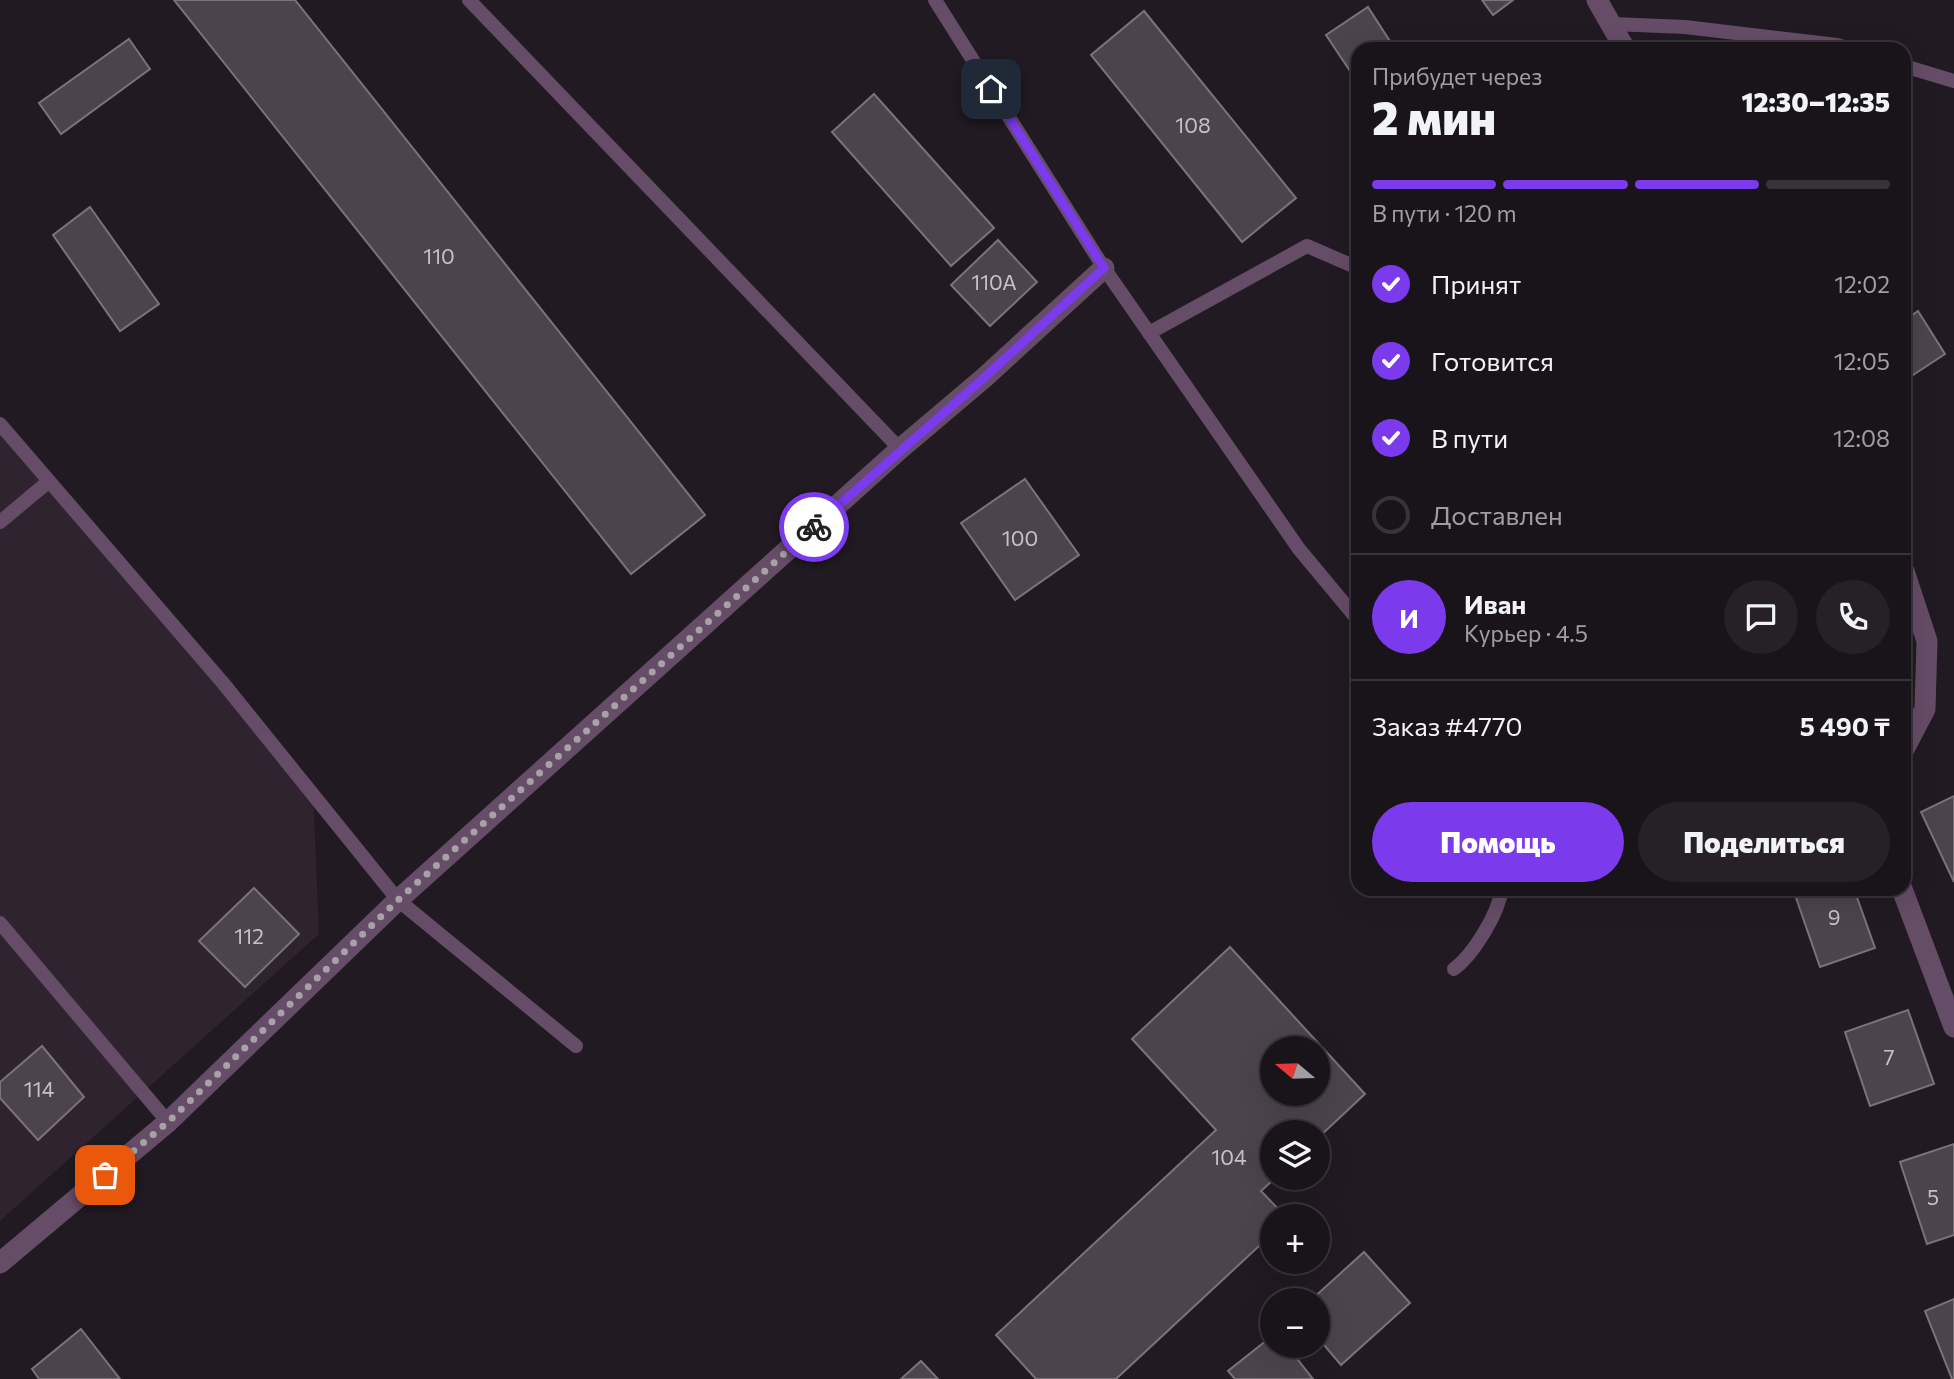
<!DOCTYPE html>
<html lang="ru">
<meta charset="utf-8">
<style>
:root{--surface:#19141a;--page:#262127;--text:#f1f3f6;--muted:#9f9ea2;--line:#373339;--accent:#7c3aed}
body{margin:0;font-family:Commissioner,sans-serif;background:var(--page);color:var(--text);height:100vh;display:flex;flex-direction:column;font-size:26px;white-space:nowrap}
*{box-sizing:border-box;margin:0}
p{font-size:23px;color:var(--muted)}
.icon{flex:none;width:38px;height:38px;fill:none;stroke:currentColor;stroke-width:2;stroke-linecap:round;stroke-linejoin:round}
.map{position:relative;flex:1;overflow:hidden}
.side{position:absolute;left:1351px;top:42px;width:560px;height:854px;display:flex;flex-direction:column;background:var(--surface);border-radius:21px;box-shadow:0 7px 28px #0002,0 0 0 2px var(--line)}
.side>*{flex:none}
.needle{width:46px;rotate:289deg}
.tools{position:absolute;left:1260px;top:1036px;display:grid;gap:14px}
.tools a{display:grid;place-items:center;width:70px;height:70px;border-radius:50%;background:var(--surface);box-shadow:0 7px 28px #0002,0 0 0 2px var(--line);font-size:35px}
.pin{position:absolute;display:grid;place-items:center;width:60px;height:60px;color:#fff;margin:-30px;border-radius:14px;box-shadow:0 4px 10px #0006}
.courier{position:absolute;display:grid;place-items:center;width:70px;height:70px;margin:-35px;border:5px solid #7c3aed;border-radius:50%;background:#fff;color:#222;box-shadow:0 2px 9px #0007}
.headline em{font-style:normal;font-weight:800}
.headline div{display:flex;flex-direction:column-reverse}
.headline{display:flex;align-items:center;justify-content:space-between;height:119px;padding:0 21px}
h1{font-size:46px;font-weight:800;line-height:52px}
.bar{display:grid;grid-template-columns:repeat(4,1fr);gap:10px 7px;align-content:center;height:84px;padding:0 21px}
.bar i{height:9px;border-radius:5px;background:var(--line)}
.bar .current{background:var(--accent)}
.bar p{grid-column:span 4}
.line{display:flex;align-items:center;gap:18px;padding:0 21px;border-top:2px solid var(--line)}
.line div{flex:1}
.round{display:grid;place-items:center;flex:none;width:74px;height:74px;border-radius:37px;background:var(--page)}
ol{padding:0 21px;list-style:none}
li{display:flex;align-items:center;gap:21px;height:77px}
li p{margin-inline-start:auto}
li .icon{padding:7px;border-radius:50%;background:var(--accent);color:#fff;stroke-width:4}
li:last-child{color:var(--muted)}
li i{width:38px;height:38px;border:4px solid var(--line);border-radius:50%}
.button{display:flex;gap:14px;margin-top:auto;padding:14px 21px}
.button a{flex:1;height:80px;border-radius:42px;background:var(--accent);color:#fff;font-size:28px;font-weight:800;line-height:80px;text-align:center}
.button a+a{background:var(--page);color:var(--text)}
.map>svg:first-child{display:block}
.built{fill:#2e232f}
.building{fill:#4c444d;stroke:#7b737c;stroke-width:2;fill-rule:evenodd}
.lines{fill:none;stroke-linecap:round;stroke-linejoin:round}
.lane{stroke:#654c67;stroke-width:14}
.street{stroke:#654c67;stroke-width:21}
.done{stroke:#a8a2a8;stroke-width:7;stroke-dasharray:0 12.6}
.route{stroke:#7c3aed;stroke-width:9}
.labels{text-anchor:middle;stroke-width:7;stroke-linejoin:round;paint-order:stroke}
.number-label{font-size:21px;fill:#c7c1c7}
</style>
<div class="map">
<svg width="1954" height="1379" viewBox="0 0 1954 1379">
<rect width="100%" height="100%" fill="#211a22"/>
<!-- built -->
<polygon class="built" points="0,434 313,789 319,934 0,1221"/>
<!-- building -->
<g class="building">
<polygon points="174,0 295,0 705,515 631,574"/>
<polygon points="1482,0 1513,0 1493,15"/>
<polygon points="1368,7 1395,49 1358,49 1358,83 1326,35"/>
<polygon points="1144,11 1296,198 1242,242 1091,55"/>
<polygon points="129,39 150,69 61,134 39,103"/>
<polygon points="874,94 994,228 951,266 832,132"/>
<polygon points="90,207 159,304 120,331 53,235"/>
<polygon points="998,240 1037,282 990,326 951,285"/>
<polygon points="1918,311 1945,354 1904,381 1904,321"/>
<polygon points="1025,479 1079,555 1015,600 961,523"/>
<polygon points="1954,796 1954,882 1921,812"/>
<polygon points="254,888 299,934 245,987 199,941"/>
<polygon points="1793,889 1854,889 1875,948 1820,967"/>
<path d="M1230 947 1365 1094 1318 1138V1132H1272V1178H1275L1261 1191 1285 1216H1272V1234L1116 1379H1036L996 1335 1216 1130 1132 1039ZM1272 1048H1318V1094H1272Z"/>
<polygon points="1908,1010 1934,1084 1870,1106 1845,1032"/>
<polygon points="42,1046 84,1097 38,1140 0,1098 0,1082"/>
<polygon points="1954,1144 1954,1235 1927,1244 1900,1162"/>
<polygon points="1364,1252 1410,1303 1341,1365 1318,1338 1318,1300 1311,1300"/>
<polygon points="1954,1299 1954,1379 1952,1379 1925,1311"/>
<polygon points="81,1329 120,1379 39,1379 32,1369"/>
<polygon points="1272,1336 1272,1346 1287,1346 1313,1379 1235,1379 1228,1371"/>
<polygon points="921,1361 938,1379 901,1379"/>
</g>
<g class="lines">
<!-- lane -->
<g class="lane">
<polyline points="469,0 900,449"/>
<polyline points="935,0 1104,268 1299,549 1358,620"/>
<polyline points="1612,24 1685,27 1837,45 1849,49"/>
<polyline points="1904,66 1954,81"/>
<polyline points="1149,333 1307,246 1358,268"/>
<polyline points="0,424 223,683 398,900 576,1046"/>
<polyline points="0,522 48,482"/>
<polyline points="0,923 168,1122"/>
<path d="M1454 969C1474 954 1498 914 1502 889"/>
</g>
<!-- street -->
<g class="street">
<polyline points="1597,0 1625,49"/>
<polyline points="1904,571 1927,641 1925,709 1904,749"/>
<polyline points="1902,889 1954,1027"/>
<polyline points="0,1263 168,1122 398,900 900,449 985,377 1104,268"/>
</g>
</g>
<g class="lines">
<!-- done -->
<polyline class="done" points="105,1175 168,1122 398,900 814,527"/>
<!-- route -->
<polyline class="route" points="814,527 985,377 1104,268 991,89"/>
</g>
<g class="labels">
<!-- number labels -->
<g class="number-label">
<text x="1193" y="133">108</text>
<text x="439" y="264">110</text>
<text x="994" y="290">110А</text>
<text x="1020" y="546">100</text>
<text x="1834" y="925">9</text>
<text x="249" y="944">112</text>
<text x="1889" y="1065">7</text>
<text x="39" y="1097">114</text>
<text x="1229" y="1165">104</text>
<text x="1933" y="1205">5</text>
</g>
</g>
</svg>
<div class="tools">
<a><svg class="needle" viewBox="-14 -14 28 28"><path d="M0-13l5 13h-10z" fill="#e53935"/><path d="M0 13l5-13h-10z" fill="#9f9ea2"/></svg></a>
<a><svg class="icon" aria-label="layers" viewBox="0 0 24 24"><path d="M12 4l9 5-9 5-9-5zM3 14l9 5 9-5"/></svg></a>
<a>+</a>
<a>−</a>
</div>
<div class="pin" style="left:105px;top:1175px;background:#ea580c"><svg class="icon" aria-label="bag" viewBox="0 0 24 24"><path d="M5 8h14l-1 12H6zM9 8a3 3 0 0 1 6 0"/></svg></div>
<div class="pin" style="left:991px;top:89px;background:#1f2937"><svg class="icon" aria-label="home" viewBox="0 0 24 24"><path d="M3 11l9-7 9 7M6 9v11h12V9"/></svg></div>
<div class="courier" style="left:814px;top:527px"><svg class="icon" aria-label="bike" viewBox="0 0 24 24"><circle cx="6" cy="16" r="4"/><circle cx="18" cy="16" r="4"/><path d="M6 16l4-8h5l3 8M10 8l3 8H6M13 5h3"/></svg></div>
<section class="side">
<div class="headline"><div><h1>2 мин</h1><p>Прибудет через</p></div><em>12:30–12:35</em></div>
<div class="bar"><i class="current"></i><i class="current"></i><i class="current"></i><i></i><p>В пути · 120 m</p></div>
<ol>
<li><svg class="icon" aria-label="check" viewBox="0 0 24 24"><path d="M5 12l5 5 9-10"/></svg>Принят<p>12:02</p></li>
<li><svg class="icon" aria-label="check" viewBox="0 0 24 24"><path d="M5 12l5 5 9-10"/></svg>Готовится<p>12:05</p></li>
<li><svg class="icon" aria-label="check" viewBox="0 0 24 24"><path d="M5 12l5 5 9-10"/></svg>В пути<p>12:08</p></li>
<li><i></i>Доставлен</li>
</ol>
<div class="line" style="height:126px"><b class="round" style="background:var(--accent);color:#fff">И</b><div><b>Иван</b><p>Курьер · 4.5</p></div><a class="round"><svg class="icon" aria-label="chat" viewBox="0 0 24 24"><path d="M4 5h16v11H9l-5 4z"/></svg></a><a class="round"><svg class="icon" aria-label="phone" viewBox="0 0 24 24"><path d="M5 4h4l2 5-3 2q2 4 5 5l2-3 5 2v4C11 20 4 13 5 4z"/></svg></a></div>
<div class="line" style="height:91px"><div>Заказ #4770</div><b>5 490 ₸</b></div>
<div class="button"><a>Помощь</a><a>Поделиться</a></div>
</section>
</div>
